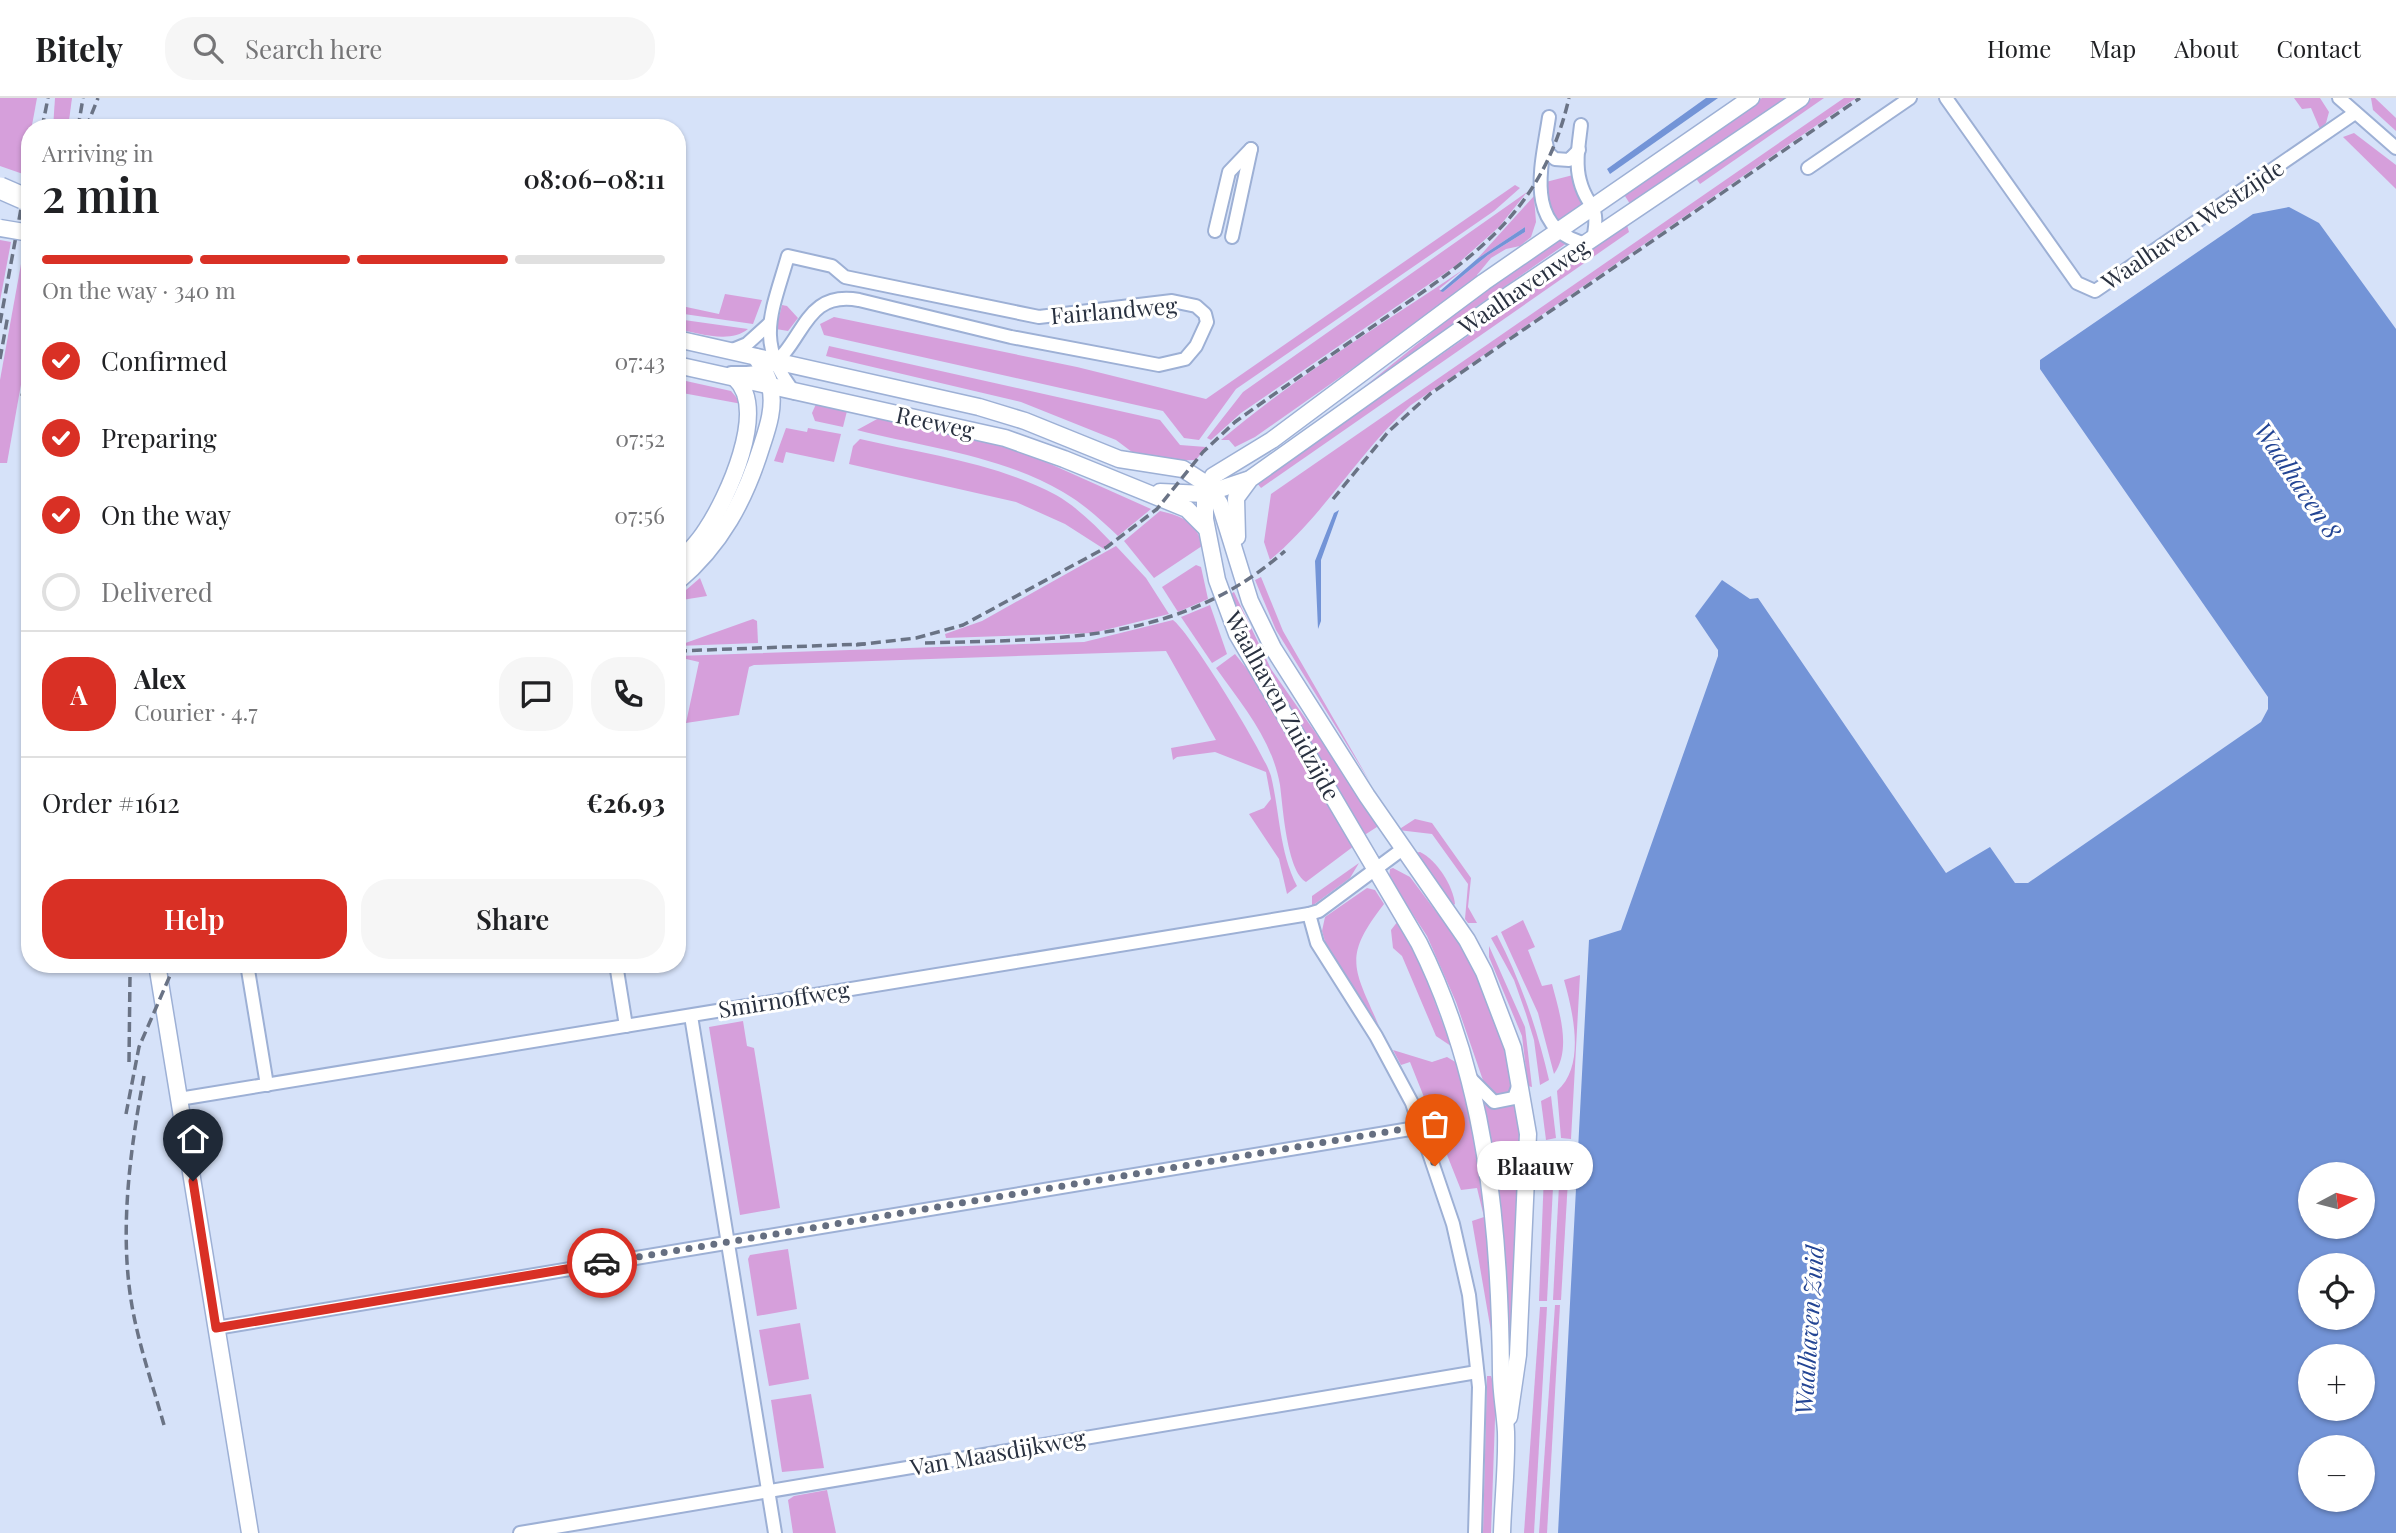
<!DOCTYPE html>
<meta charset="utf-8">
<style>
:root{--surface:#fff;--page:#f6f6f6;--text:#202124;--muted:#757577;--line:#e0e0e0;--accent:#d93025}
body{margin:0;font-family:"Playfair Display",serif;background:var(--page);color:var(--text);height:100vh;display:flex;flex-direction:column;font-size:26px;white-space:nowrap}
*{box-sizing:border-box;margin:0}
p{font-size:23px;color:var(--muted)}
.icon{flex:none;width:38px;height:38px;fill:none;stroke:currentColor;stroke-width:2;stroke-linecap:round;stroke-linejoin:round}
.map{position:relative;flex:1;overflow:hidden}
.details{position:absolute;left:21px;top:21px;width:665px;height:854px;display:flex;flex-direction:column;background:var(--surface);border-radius:28px;box-shadow:0 2px 5px #0004}
.details>*{flex:none}
.needle{width:46px;rotate:83deg}
.controls{position:absolute;left:2298px;top:1064px;display:grid;gap:14px}
.controls a{display:grid;place-items:center;width:77px;height:77px;border-radius:50%;background:var(--surface);box-shadow:0 2px 5px #0004;font-size:35px}
.pin{position:absolute;display:grid;place-items:center;width:60px;height:60px;color:#fff;margin:-72px -30px;border-radius:50% 50% 50% 0;rotate:-45deg;box-shadow:0 0 7px #0007}
.pin .icon{rotate:45deg}
.courier{position:absolute;display:grid;place-items:center;width:70px;height:70px;margin:-35px;border:5px solid #d93025;border-radius:50%;background:#fff;color:#222;box-shadow:0 2px 9px #0007}
.bubble{position:absolute;height:49px;border-radius:24px;background:var(--surface);box-shadow:0 2px 5px #0004;font-size:23px;font-weight:600;line-height:49px;text-align:center}
.head em{font-style:normal;font-weight:600}
.head div{display:flex;flex-direction:column-reverse}
.head{display:flex;align-items:center;justify-content:space-between;height:119px;padding:0 21px}
h1{font-size:46px;font-weight:600;line-height:52px}
.bar{display:grid;grid-template-columns:repeat(4,1fr);gap:10px 7px;align-content:center;height:84px;padding:0 21px}
.bar i{height:9px;border-radius:5px;background:var(--line)}
.bar .selected{background:var(--accent)}
.bar p{grid-column:span 4}
.line{display:flex;align-items:center;gap:18px;padding:0 21px;border-top:2px solid var(--line)}
.line div{flex:1}
.round{display:grid;place-items:center;flex:none;width:74px;height:74px;border-radius:28px;background:var(--page)}
ol{padding:0 21px;list-style:none}
li{display:flex;align-items:center;gap:21px;height:77px}
li p{margin-inline-start:auto}
li .icon{padding:7px;border-radius:50%;background:var(--accent);color:#fff;stroke-width:4}
li:last-child{color:var(--muted)}
li i{width:38px;height:38px;border:4px solid var(--line);border-radius:50%}
.cta{display:flex;gap:14px;margin-top:auto;padding:14px 21px}
.cta a{flex:1;height:80px;border-radius:28px;background:var(--accent);color:#fff;font-size:28px;font-weight:600;line-height:80px;text-align:center}
.cta a+a{background:var(--page);color:var(--text)}
header{display:flex;align-items:center;gap:42px;box-sizing:border-box;height:98px;padding:0 35px;background:var(--surface);border-bottom:2px solid var(--line)}
header strong{font-size:33px}
nav{display:flex;gap:38px;margin-inline-start:auto;font-size:24px}
.search{width:490px;height:63px;background:var(--page);display:flex;align-items:center;gap:18px;box-sizing:border-box;padding:0 24px;border-radius:28px;color:var(--muted);font-size:26px}
.map>svg:first-child{display:block}
.green{fill:#d69fdb}
.water{fill:#7394d7;fill-rule:evenodd}
.lines{fill:none;stroke-linecap:round;stroke-linejoin:round}
.street-casing{stroke:#9db0d5;stroke-width:16}
.secondary-casing{stroke:#9db0d5;stroke-width:19}
.street{stroke:#fff;stroke-width:12}
.secondary{stroke:#fff;stroke-width:16}
.rail{stroke:#6a7385;stroke-width:3.5;stroke-dasharray:10 5;stroke-linecap:butt}
.secondary-bridge-casing{stroke:#9db0d5;stroke-width:19;stroke-linecap:butt}
.highway-bridge-casing{stroke:#9db0d5;stroke-width:24;stroke-linecap:butt}
.secondary-bridge{stroke:#fff;stroke-width:16}
.highway-bridge{stroke:#fff;stroke-width:21}
.done{stroke:#666f81;stroke-width:7;stroke-dasharray:0 12.6}
.route{stroke:#d93025;stroke-width:9}
.labels{text-anchor:middle;stroke-width:6;stroke-linejoin:round;paint-order:stroke}
.street-label{font-size:23px;fill:#293140;stroke:#fff}
.water-label{font-size:24px;font-style:italic;fill:#234594;stroke:#fff}
</style>
<header>
<strong>Bitely</strong>
<div class="search"><svg class="icon" aria-label="search" viewBox="0 0 24 24"><circle cx="10" cy="10" r="6"/><path d="M15 15l6 6"/></svg>Search here</div>
<nav><a>Home</a><a>Map</a><a>About</a><a>Contact</a></nav>
</header>
<div class="map">
<svg width="2396" height="1435" viewBox="0 0 2396 1435">
<rect width="100%" height="100%" fill="#d6e2f9"/>
<!-- green -->
<g class="green">
<polygon points="0,0 37,0 23,76 0,68"/>
<polygon points="55,0 72,0 68,30 53,30"/>
<polygon points="1762,0 1789,0 1632,109 1623,95"/>
<polygon points="1812,0 1824,0 1700,86 1695,79"/>
<path d="M1844 0H1856L1411 307C1359 354 1324 417 1270 462L1264 444 1271 396Z"/>
<polygon points="2294,0 2320,0 2329,14 2326,25 2320,31 2311,10 2302,11"/>
<polygon points="2371,0 2375,0 2396,20 2396,33 2373,12"/>
<polygon points="2354,35 2396,67 2396,91 2343,39"/>
<polygon points="1573,77 1575,92 1585,108 1557,126 1547,108 1542,85"/>
<polygon points="1515,87 1520,90 1494,113 1236,291 1199,342 1184,340 1163,313 824,237 820,226 834,219 1077,269 1206,301"/>
<polygon points="1527,94 1499,129 1454,169 1241,315 1211,342 1207,340 1243,294"/>
<path d="M1534 98 1536 124 1531 139 1520 148 1506 151 1491 160 1477 177V181L1467 190 1255 339 1235 349 1229 342H1221C1295 279 1384 225 1464 171L1439 191 1443 194 1488 157 1525 134V129L1477 161Z"/>
<polygon points="1627,127 1629,134 1261,390 1257,385"/>
<polygon points="1557,141 1567,145 1456,223 1367,292 1364,289 1493,185"/>
<polygon points="0,142 11,144 0,203"/>
<polygon points="25,144 30,145 30,236 7,365 0,365 0,282"/>
<polygon points="725,196 762,202 753,226 677,215 677,207 719,216"/>
<polygon points="782,207 787,208 798,220 788,233 776,231"/>
<path d="M677 221 748 231C730 246 698 235 677 231Z"/>
<polygon points="829,248 1160,322 1180,347 1206,349 1196,362 1162,363 1149,361 1132,354 1116,342 1021,304 826,258"/>
<polygon points="677,281 731,293 742,306 677,294"/>
<polygon points="816,306 847,313 843,329 815,323 812,315"/>
<path d="M879 320 988 344 1037 360 1151 411 1118 438C1101 422 1084 406 1063 394 1002 358 924 349 857 332Z"/>
<polygon points="786,330 807,334 808,330 841,336 834,364 786,354 783,365 774,363"/>
<path d="M860 341C924 356 997 365 1056 397 1077 409 1096 428 1113 446L1104 451 1065 426 1016 404 849 366 853 348Z"/>
<path d="M1160 413C1182 418 1197 424 1202 448L1154 480 1124 443Z"/>
<polygon points="1116,448 1146,480 1169,516 1093,535 946,540 945,536 982,523"/>
<polygon points="1196,467 1201,469 1208,501 1178,514 1162,489"/>
<polygon points="1261,479 1283,533 1370,684 1276,532 1255,482"/>
<polygon points="700,480 707,498 682,502 679,498"/>
<polygon points="1234,494 1271,571 1380,727 1363,738 1252,553 1228,497"/>
<polygon points="1210,507 1227,556 1212,565 1181,519"/>
<polygon points="753,521 757,523 758,545 677,548"/>
<path d="M1173 522C1189 533 1265 656 1271 678 1280 715 1279 753 1297 788L1287 796 1279 761 1249 716 1264 710 1271 701 1266 674 1215 654 1177 659 1173 662 1171 650 1216 642 1166 553 754 567 749 569 739 617 686 625 699 564 682 560 677 580V558L1084 544Z"/>
<path d="M1235 556 1247 571 1354 748 1306 784C1287 773 1283 710 1280 687 1272 641 1242 607 1216 570Z"/>
<polygon points="1415,721 1432,725 1471,780 1468,809 1477,825 1468,825 1465,821 1468,786 1432,736 1398,732"/>
<path d="M1420 754C1437 762 1453 788 1455 806L1451 809 1414 755Z"/>
<polygon points="1359,765 1350,780 1312,808 1312,798"/>
<polygon points="1393,770 1410,779 1474,864 1492,901 1515,980 1509,996 1496,998 1486,991 1456,904 1427,838 1389,780 1390,771"/>
<path d="M1367 790 1375 792 1384 806C1342 860 1354 870 1379 928L1326 847 1322 833 1325 819Z"/>
<path d="M1523 822 1535 849 1528 852 1542 888 1552 886C1559 913 1572 951 1554 976L1538 915 1501 834Z"/>
<polygon points="1398,823 1425,877 1451,948 1436,938 1402,858 1393,850 1391,832"/>
<path d="M1497 837C1521 884 1537 930 1549 982L1540 987 1534 942 1526 916 1514 882 1491 840Z"/>
<polygon points="1489,848 1525,929 1532,989 1528,988 1522,938 1489,859"/>
<path d="M1580 877 1571 1041 1561 1040 1557 993C1586 968 1573 914 1564 882Z"/>
<polygon points="743,923 747,948 754,950 780,1110 740,1117 709,929"/>
<path d="M1393 952 1432 964 1447 959 1457 965C1485 1053 1489 1145 1495 1238L1492 1239 1472 1123 1484 1119 1477 1090 1461 1092 1410 964 1401 967Z"/>
<polygon points="1551,998 1556,1040 1546,1042 1541,1003"/>
<polygon points="1484,1006 1496,1010 1519,1007 1523,1061 1512,1251 1508,1250 1501,1121"/>
<polygon points="1570,1048 1561,1202 1553,1202 1561,1049"/>
<polygon points="1545,1051 1555,1051 1547,1203 1539,1203"/>
<polygon points="788,1151 797,1211 757,1218 748,1161 750,1157"/>
<polygon points="1555,1207 1560,1207 1547,1435 1539,1435"/>
<polygon points="1540,1209 1547,1209 1534,1435 1524,1435"/>
<polygon points="800,1225 809,1281 769,1288 759,1232"/>
<polygon points="1487,1278 1491,1278 1496,1293 1491,1435 1483,1435"/>
<polygon points="811,1296 824,1370 782,1374 771,1302"/>
<polygon points="827,1392 836,1435 793,1435 788,1402 794,1398"/>
</g>
<!-- water -->
<g class="water">
<polygon points="1706,0 1718,0 1610,76 1607,71"/>
<path d="M2289 109 2319 125 2396 231V1435H1558L1589 842 1621 832 1718 558V552L1695 518 1722 482 1750 501 1758 500 1946 775 1990 749 2015 785H2028L2261 624 2268 611V599L2040 271V262L2253 116ZM2362 1076V1129H2310V1076ZM2310 1167H2362V1220H2310ZM2362 1258V1311H2310V1258ZM2362 1349V1402H2310V1349Z"/>
<polygon points="1525,129 1525,134 1488,157 1443,194 1440,193 1477,161"/>
<polygon points="1339,412 1321,462 1321,523 1318,531 1315,463 1334,415"/>
</g>
<g class="lines">
<defs>
<g id="street">
<polyline points="1946,0 2077,185 2095,193 2355,15"/>
<polyline points="2339,0 2396,50"/>
<path d="M1549 19C1542 67 1522 131 1587 146"/>
<path d="M1581 27C1579 45 1575 65 1580 83 1587 111 1601 105 1593 141"/>
<polyline points="1546,45 1548,55 1555,61 1569,62 1579,52"/>
<polyline points="1808,70 1910,0"/>
<polyline points="1215,133 1229,74 1251,51"/>
<polyline points="1232,139 1251,51"/>
<polyline points="730,253 747,246 769,226"/>
<path d="M731 275C744 275 758 276 769 269 805 245 803 192 859 202L1011 239 1159 267 1185 261 1196 248 1207 224 1205 216 1196 208 1172 203 1039 219 845 179 832 168 788 158C772 214 754 245 795 295"/>
<polyline points="1309,816 1317,845 1376,938 1412,1005 1453,1126 1469,1197 1479,1289 1475,1435"/>
<polyline points="247,866 267,987"/>
<polyline points="616,866 626,928"/>
<polyline points="691,918 775,1435"/>
<polyline points="1469,979 1494,1004 1514,1000 1519,986"/>
<polyline points="179,1001 1309,816 1319,813 1404,750"/>
<polyline points="216,1230 1422,1029"/>
<polyline points="520,1435 1477,1274"/>
</g>
<g id="secondary">
<polyline points="677,241 979,309 1025,323 1119,361 1183,371 1208,387 1220,406 1250,503 1273,550 1367,698 1467,842 1484,874 1513,950 1528,1036 1518,1257 1509,1319"/>
<polyline points="677,267 1005,340 1064,361 1187,411 1205,429"/>
<polyline points="1160,394 1205,396 1247,382"/>
<polyline points="1237,439 1236,400 1250,381 1509,197 1801,0"/>
<path d="M677 466C688 455 698 445 706 432 727 401 769 311 735 280"/>
<path d="M677 484C721 447 745 402 762 347 768 329 775 308 770 288 768 278 762 268 756 259"/>
<polyline points="157,866 250,1435"/>
<path d="M1502 1435C1503 1402 1507 1367 1506 1334 1505 1314 1501 1295 1501 1275 1500 1128 1486 979 1419 845L1237 536 1217 482 1205 421V396L1213 378 1272 342 1484 184 1751 0"/>
</g>
</defs>
<!-- street casing -->
<use href="#street" class="street-casing"/>
<!-- secondary casing -->
<use href="#secondary" class="secondary-casing"/>
<!-- street -->
<use href="#street" class="street"/>
<!-- secondary -->
<use href="#secondary" class="secondary"/>
<!-- rail -->
<g class="rail">
<polyline points="42,30 48,0"/>
<polyline points="78,30 83,0"/>
<polyline points="86,30 98,0"/>
<polyline points="0,225 30,62"/>
<polyline points="0,261 8,217"/>
<polyline points="22,298 30,267"/>
<polyline points="1333,401 1388,334 1430,296 1860,0"/>
<path d="M925 545C1057 541 1179 546 1285 453"/>
<path d="M856 547 916 540 963 527 1107 449 1157 411 1203 354 1235 324C1285 288 1337 253 1388 218 1477 157 1543 112 1569 0"/>
<polyline points="677,553 865,546"/>
<polyline points="129,964 130,877"/>
<path d="M144 978C130 1052 119 1133 132 1208 139 1248 153 1288 164 1327"/>
<polyline points="126,1016 139,949 175,866"/>
</g>
<defs>
<polyline id="secondary-bridge" points="0,130 30,135"/>
<polyline id="highway-bridge" points="0,90 23,100"/>
</defs>
<!-- secondary-bridge casing -->
<use href="#secondary-bridge" class="secondary-bridge-casing"/>
<!-- highway-bridge casing -->
<use href="#highway-bridge" class="highway-bridge-casing"/>
<!-- secondary-bridge -->
<use href="#secondary-bridge" class="secondary-bridge"/>
<!-- highway-bridge -->
<use href="#highway-bridge" class="highway-bridge"/>
</g>
<g class="lines">
<!-- done -->
<polyline class="done" points="602,1165 1422,1028 1435,1068"/>
<!-- route -->
<polyline class="route" points="193,1083 216,1230 602,1165"/>
</g>
<g class="labels">
<!-- street labels -->
<g class="street-label">
<text transform="translate(2193 127) rotate(-34)" y="8">Waalhaven Westzijde</text>
<text transform="translate(1524 189) rotate(-34)" y="8">Waalhavenweg</text>
<text transform="translate(1114 213) rotate(-5)" y="8">Fairlandweg</text>
<text transform="translate(935 325) rotate(12)" y="8">Reeweg</text>
<text transform="translate(1282 608) rotate(61)" y="8">Waalhaven Zuidzijde</text>
<text transform="translate(784 902) rotate(-9)" y="8">Smirnoffweg</text>
<text transform="translate(998 1355) rotate(-10)" y="8">Van Maasdijkweg</text>
</g>
<!-- water labels -->
<g class="water-label">
<text transform="translate(2297 383) rotate(56)" y="8">Waalhaven 8</text>
<text transform="translate(1810 1232) rotate(-86)" y="8">Waalhaven Zuid</text>
</g>
</g>
</svg>
<div class="controls">
<a><svg class="needle" viewBox="-14 -14 28 28"><path d="M0-13l5 13h-10z" fill="#e53935"/><path d="M0 13l5-13h-10z" fill="#757577"/></svg></a>
<a><svg class="icon" aria-label="locate" viewBox="0 0 24 24"><circle cx="12" cy="12" r="6"/><path d="M12 2v4M12 18v4M2 12h4M18 12h4"/></svg></a>
<a>+</a>
<a>−</a>
</div>
<div class="pin" style="left:1435px;top:1068px;background:#ea580c"><svg class="icon" aria-label="bag" viewBox="0 0 24 24"><path d="M5 8h14l-1 12H6zM9 8a3 3 0 0 1 6 0"/></svg></div>
<div class="pin" style="left:193px;top:1083px;background:#1f2937"><svg class="icon" aria-label="home" viewBox="0 0 24 24"><path d="M3 11l9-7 9 7M6 9v11h12V9"/></svg></div>
<div class="courier" style="left:602px;top:1165px"><svg class="icon" aria-label="car" viewBox="0 0 24 24"><path d="M5 17H2v-5l4-1 3-4h7l3 4 3 1v5h-3M9 17h6M6 11h13"/><circle cx="7" cy="17" r="2"/><circle cx="17" cy="17" r="2"/></svg></div>
<div class="bubble" style="left:1477px;top:1043px;width:116px">Blaauw</div>
<section class="details">
<div class="head"><div><h1>2 min</h1><p>Arriving in</p></div><em>08:06–08:11</em></div>
<div class="bar"><i class="selected"></i><i class="selected"></i><i class="selected"></i><i></i><p>On the way · 340 m</p></div>
<ol>
<li><svg class="icon" aria-label="check" viewBox="0 0 24 24"><path d="M5 12l5 5 9-10"/></svg>Confirmed<p>07:43</p></li>
<li><svg class="icon" aria-label="check" viewBox="0 0 24 24"><path d="M5 12l5 5 9-10"/></svg>Preparing<p>07:52</p></li>
<li><svg class="icon" aria-label="check" viewBox="0 0 24 24"><path d="M5 12l5 5 9-10"/></svg>On the way<p>07:56</p></li>
<li><i></i>Delivered</li>
</ol>
<div class="line" style="height:126px"><b class="round" style="background:var(--accent);color:#fff">A</b><div><b>Alex</b><p>Courier · 4.7</p></div><a class="round"><svg class="icon" aria-label="chat" viewBox="0 0 24 24"><path d="M4 5h16v11H9l-5 4z"/></svg></a><a class="round"><svg class="icon" aria-label="phone" viewBox="0 0 24 24"><path d="M5 4h4l2 5-3 2q2 4 5 5l2-3 5 2v4C11 20 4 13 5 4z"/></svg></a></div>
<div class="line" style="height:91px"><div>Order #1612</div><b>€26.93</b></div>
<div class="cta"><a>Help</a><a>Share</a></div>
</section>
</div>
